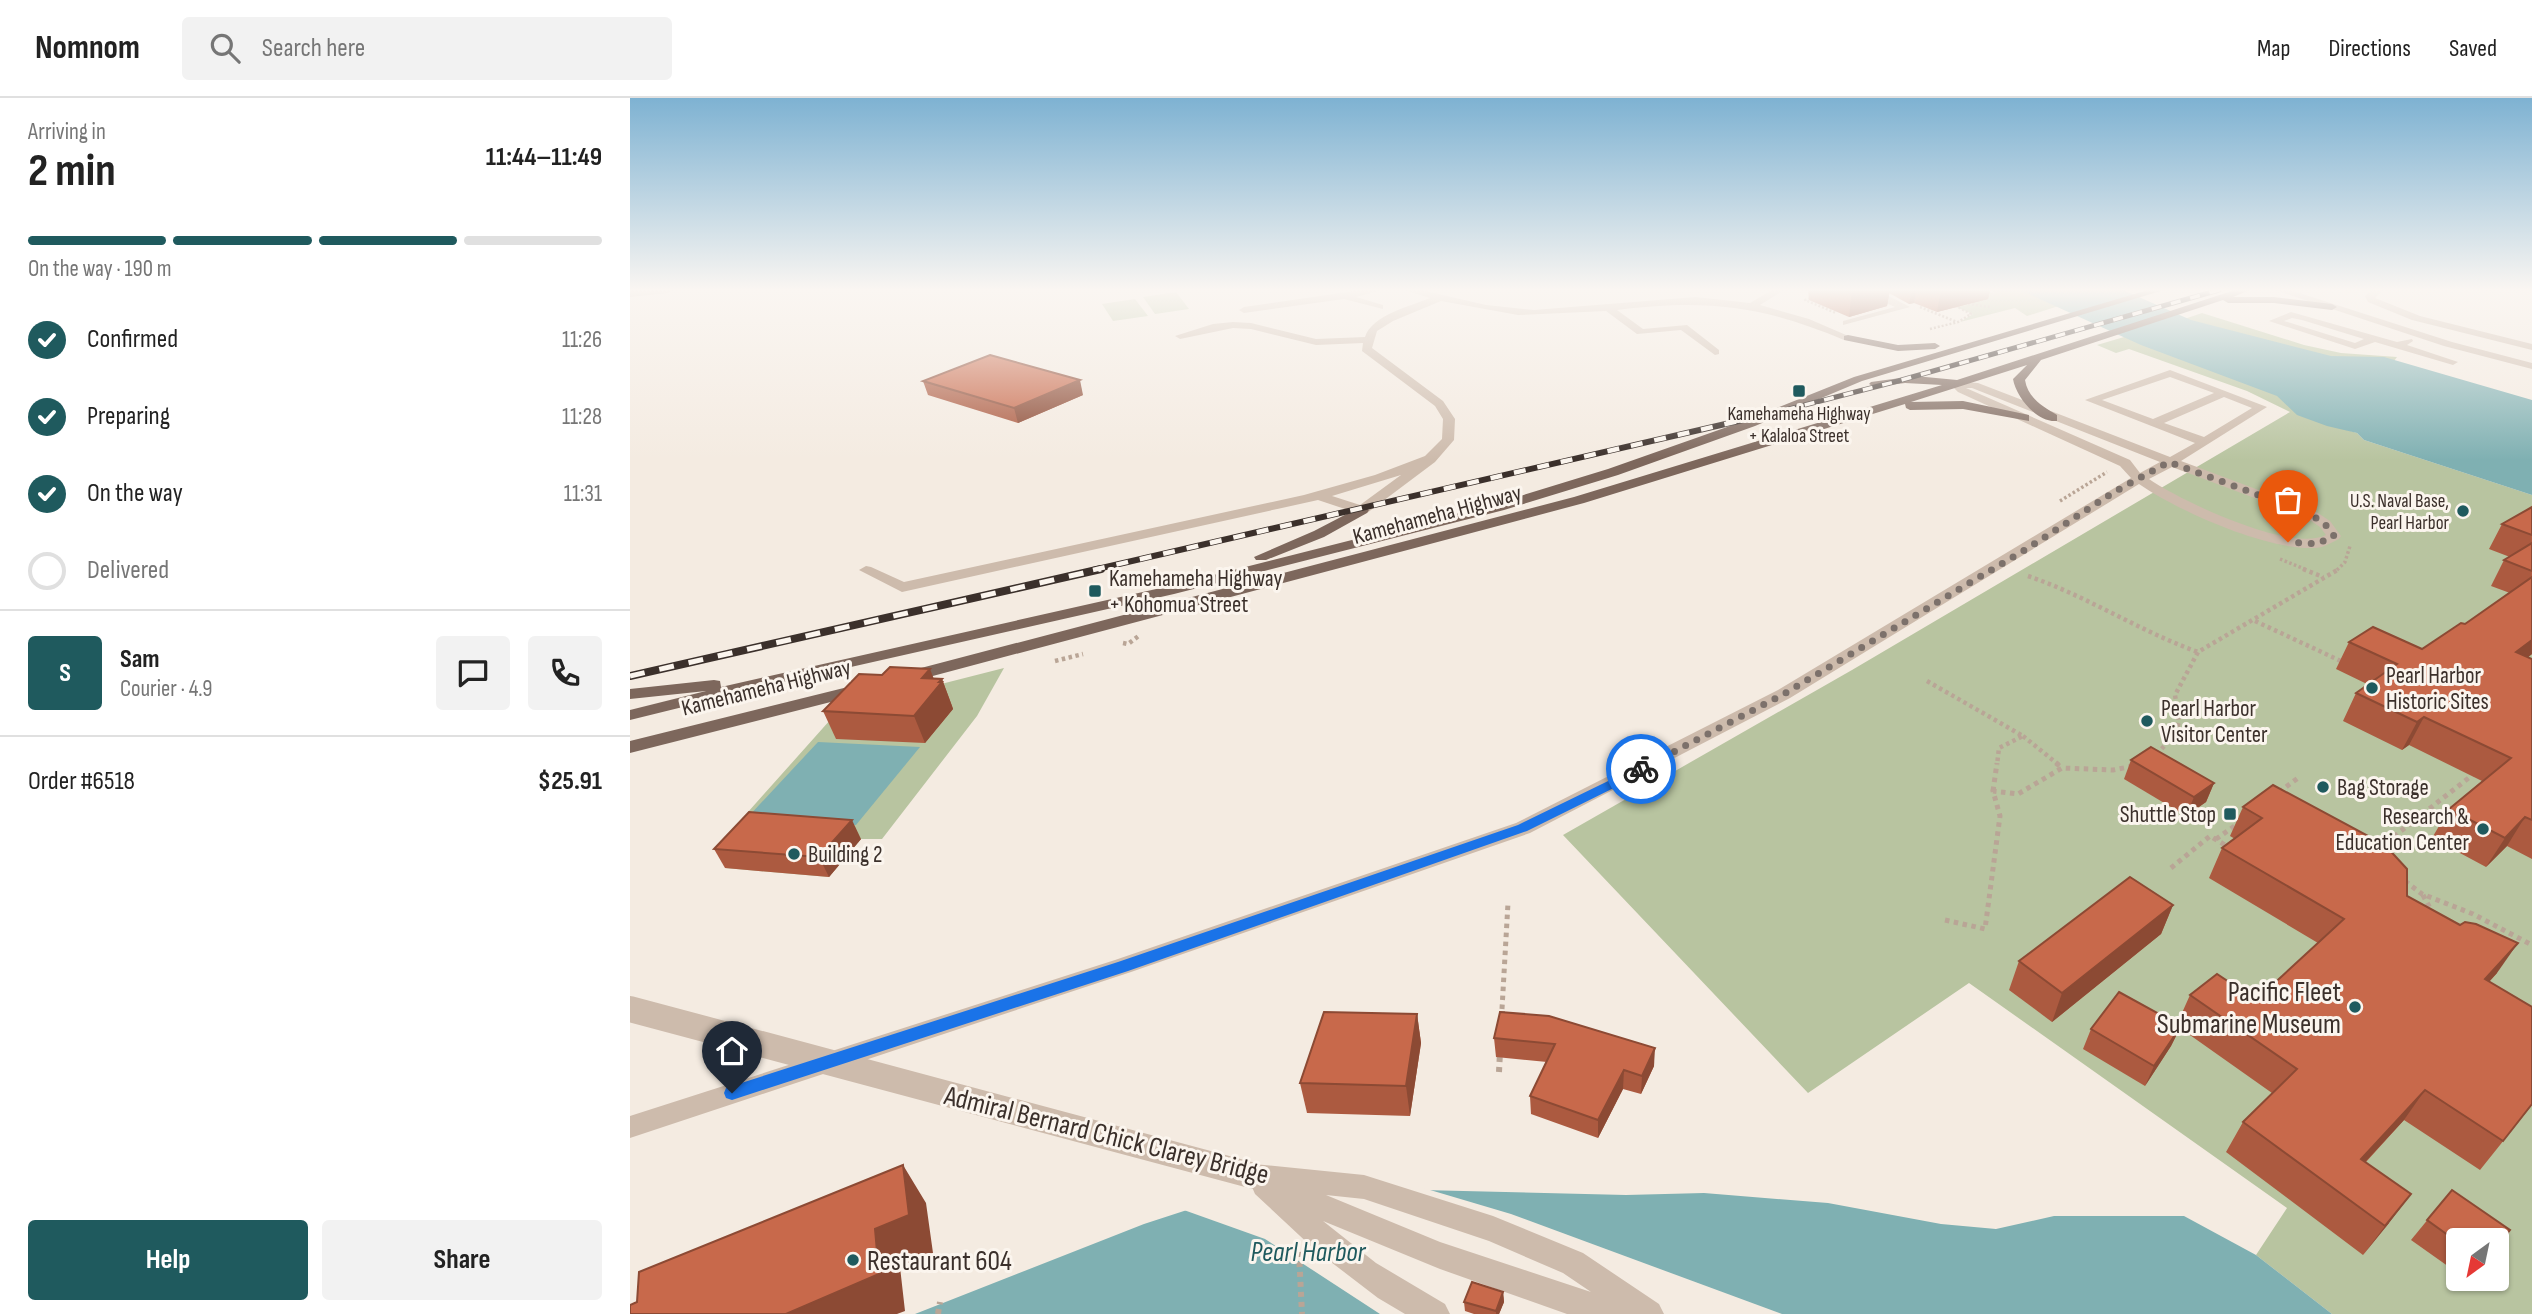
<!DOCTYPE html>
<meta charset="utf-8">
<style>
:root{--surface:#fff;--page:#f2f2f2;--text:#222;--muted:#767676;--line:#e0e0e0;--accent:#1f5a5e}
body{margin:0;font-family:"Sofia Sans Condensed",sans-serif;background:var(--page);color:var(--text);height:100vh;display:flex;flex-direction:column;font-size:26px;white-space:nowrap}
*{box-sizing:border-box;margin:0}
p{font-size:23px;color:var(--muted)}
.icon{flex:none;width:38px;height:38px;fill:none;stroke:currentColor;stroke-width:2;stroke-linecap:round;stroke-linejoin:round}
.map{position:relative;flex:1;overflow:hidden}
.drawer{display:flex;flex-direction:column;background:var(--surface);width:630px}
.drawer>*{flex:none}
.needle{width:46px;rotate:213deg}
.controls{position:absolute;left:1816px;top:1130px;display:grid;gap:14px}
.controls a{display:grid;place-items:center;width:63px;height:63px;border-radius:7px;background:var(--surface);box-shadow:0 2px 5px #0004;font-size:35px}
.pin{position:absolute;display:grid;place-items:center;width:60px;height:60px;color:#fff;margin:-72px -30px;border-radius:50% 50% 50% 0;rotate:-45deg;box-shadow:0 0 7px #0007}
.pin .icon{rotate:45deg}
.courier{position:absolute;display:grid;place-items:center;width:70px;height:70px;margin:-35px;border:5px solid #1a73e8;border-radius:50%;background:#fff;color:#222;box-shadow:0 2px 9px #0007}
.headline em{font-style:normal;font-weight:700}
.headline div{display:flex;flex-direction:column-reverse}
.headline{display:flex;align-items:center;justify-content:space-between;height:119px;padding:0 28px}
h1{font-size:46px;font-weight:700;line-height:52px}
.bar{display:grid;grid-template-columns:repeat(4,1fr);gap:10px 7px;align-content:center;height:84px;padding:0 28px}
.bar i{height:9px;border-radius:5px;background:var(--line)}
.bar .current{background:var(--accent)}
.bar p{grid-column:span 4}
.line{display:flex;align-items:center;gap:18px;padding:0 28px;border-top:2px solid var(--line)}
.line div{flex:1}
.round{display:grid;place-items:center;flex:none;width:74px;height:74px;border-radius:7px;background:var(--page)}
ol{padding:0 28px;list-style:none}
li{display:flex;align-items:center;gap:21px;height:77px}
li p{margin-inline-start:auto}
li .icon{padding:7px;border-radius:50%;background:var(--accent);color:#fff;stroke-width:4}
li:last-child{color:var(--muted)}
li i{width:38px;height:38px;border:4px solid var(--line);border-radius:50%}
.button{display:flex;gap:14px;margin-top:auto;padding:14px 28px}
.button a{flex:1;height:80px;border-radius:7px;background:var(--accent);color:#fff;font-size:28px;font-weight:700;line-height:80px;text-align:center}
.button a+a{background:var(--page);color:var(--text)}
header{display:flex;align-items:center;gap:42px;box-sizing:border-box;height:98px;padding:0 35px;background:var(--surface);border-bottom:2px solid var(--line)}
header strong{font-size:33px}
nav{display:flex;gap:38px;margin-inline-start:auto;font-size:24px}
.search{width:490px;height:63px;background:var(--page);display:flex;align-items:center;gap:18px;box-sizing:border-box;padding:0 24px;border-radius:7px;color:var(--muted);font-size:26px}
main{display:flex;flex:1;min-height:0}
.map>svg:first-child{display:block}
.green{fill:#b8c4a0;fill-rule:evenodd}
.water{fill:#7fb0b2}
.pier{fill:#f4ebe1}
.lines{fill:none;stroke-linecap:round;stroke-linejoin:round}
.path-far4{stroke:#b9a596;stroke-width:2.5;stroke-dasharray:2 2;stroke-linecap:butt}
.path-far3{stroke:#b9a596;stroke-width:3.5;stroke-dasharray:2.5 2.5;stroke-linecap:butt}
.path-far2{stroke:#b9a596;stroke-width:4.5;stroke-dasharray:3.5 3.5;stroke-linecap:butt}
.path-far1{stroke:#b9a596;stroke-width:5;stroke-dasharray:4.5 4.5;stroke-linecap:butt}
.path{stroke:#b9a596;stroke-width:6;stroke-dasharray:5 5;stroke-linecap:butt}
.minor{fill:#cdbbac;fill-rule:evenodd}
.major{fill:#7d675c;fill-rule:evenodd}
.rail-far2-casing{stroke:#3b302b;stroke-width:5}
.rail-far1-casing{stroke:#3b302b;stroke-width:6}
.rail-casing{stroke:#3b302b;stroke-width:8}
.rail-far2{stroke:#fbf5ee;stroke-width:3.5;stroke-dasharray:10;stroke-linecap:butt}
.rail-far1{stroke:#fbf5ee;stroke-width:4.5;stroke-dasharray:12;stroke-linecap:butt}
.rail{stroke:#fbf5ee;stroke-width:5;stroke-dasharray:15;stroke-linecap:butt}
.minor-bridge{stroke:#cdbbac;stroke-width:26}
.wall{fill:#ac5a40}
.shaded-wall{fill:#8c4a34}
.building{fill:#c8694b;stroke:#8c4a34;stroke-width:2}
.route{fill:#1a73e8}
.done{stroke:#7c716b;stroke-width:7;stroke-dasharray:0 12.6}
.poi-dot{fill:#1f5a5e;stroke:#fbf5ee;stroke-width:2.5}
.labels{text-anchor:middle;stroke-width:6;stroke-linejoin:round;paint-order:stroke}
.far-poi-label{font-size:19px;fill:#3b302b;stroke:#fbf5ee}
.street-label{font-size:23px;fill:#3b302b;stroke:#fbf5ee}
.poi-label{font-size:23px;fill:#3b302b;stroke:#fbf5ee;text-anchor:start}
.near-poi-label{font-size:28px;fill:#3b302b;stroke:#fbf5ee;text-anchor:end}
.near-street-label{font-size:28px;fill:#3b302b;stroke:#fbf5ee}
.near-water-label{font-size:28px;font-style:italic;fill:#1f5a5e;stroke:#fbf5ee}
</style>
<header>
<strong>Nomnom</strong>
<div class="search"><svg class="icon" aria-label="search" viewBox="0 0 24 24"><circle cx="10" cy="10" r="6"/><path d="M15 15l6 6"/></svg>Search here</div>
<nav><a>Map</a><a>Directions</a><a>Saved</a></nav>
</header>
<main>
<section class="drawer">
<div class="headline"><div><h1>2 min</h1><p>Arriving in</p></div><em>11:44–11:49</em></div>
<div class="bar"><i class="current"></i><i class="current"></i><i class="current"></i><i></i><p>On the way · 190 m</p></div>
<ol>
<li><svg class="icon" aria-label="check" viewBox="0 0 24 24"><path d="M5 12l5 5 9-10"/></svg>Confirmed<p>11:26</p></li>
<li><svg class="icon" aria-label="check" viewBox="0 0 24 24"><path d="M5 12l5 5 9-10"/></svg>Preparing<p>11:28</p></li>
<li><svg class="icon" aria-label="check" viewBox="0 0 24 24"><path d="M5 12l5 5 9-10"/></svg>On the way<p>11:31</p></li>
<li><i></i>Delivered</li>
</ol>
<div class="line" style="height:126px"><b class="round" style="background:var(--accent);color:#fff">S</b><div><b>Sam</b><p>Courier · 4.9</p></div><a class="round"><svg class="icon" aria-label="chat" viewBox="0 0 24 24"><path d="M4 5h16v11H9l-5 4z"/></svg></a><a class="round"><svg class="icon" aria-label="phone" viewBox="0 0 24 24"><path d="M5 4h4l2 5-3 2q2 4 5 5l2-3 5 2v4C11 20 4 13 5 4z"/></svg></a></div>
<div class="line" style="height:91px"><div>Order #6518</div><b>$25.91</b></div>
<div class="button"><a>Help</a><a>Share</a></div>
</section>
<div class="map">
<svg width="1902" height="1216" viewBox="0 0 1902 1216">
<rect width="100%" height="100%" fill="#f4ebe1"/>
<!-- green -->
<g class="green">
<polygon points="1334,192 1355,192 1365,196 1361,192 1411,192 1435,206 1397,218 1385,210 1330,224 1343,216 1326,209 1342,206"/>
<polygon points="546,194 559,211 525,216 513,199"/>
<polygon points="505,201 518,218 483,223 472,206"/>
<polygon points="1572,215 1674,247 1711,255 1767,259 1764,263 1732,260 1715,265 1531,229"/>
<path d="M1511 234 1623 282 1685 322 1727 335 1734 342 1902 397V1216H1702L1626 1157 1657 1110 1339 885 1178 995 933 737 1222 572 1660 314 1617 293 1499 251 1486 255 1467 247ZM1829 1143H1867V1181H1829Z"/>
<polygon points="374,570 347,618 252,741 231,741 199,779 95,770 129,734 102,732 209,612"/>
</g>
<!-- water -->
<g class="water">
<polygon points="1390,192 1493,192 1561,222 1701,258 1754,259 1902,302 1902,397 1734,342 1727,335 1697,328 1667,317 1647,298 1511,247"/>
<polygon points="188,644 290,649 226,727 116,721"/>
<polygon points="666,1089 996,1097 1074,1095 1198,1105 1311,1126 1366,1131 1424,1118 1554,1118 1626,1157 1702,1216 285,1216 514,1126 557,1112"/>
</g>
<!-- pier -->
<polygon class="pier" points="666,1085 790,1089 881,1116 1152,1216 750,1216 635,1141 551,1111"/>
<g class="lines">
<!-- path-far4 -->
<g class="path-far4">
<polyline points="1184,199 1175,202 1206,215"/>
<polyline points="1338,206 1360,209"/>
<polyline points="1290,209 1327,224"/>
<polyline points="1300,231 1328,224 1341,216 1326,208"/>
</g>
<!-- path-far3 -->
<g class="path-far3">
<polyline points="1430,403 1477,374"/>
<polyline points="1650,461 1677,472"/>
<polyline points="1707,472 1715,464 1720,448"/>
</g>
<!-- path-far2 -->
<g class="path-far2">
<polyline points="1673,471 1693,479"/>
<path d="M1398 478C1457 498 1509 533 1568 554"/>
<polyline points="1625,523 1713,564"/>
<polyline points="493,545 498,546 510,537"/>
<polyline points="425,563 453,556"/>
<polyline points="1297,583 1393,638 1369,650 1367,667"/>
<polyline points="1393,638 1429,667"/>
<polyline points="1527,656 1546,635 1549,623 1545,597 1568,554 1709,471"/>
</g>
<!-- path-far1 -->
<g class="path-far1">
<polyline points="1426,665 1432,670"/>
<polyline points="1363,693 1367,665"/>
<polyline points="1649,694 1668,680"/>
<polyline points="1586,741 1609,725"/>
<polyline points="1753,751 1753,747 1845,675"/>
<polyline points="1541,770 1580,738 1600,750"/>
<polyline points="1775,783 1792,796 1843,816 1902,847"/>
<polyline points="1793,797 1802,814"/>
<polyline points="1315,822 1355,831 1370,718 1363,693 1388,696 1432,670 1483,672 1504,668"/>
<polyline points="872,911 878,805"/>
</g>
<!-- path -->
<g class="path">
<polyline points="872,918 872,909"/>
<polyline points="869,974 870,954"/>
<polyline points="669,1154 672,1216"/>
<polyline points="308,1216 310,1204"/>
</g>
<!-- minor -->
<g class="minor">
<polygon points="43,192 38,195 0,199 0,193"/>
<polygon points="731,192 752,192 726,199 753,207 753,211 714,201 614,215 609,212 614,209"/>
<path d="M774 192H791L856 207 904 212 1066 199 1120 205 1142 192H1154L1130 207 1179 221 1223 240 1214 242C1130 207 1077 201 987 212L1013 231 1057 227 1089 252V256L1085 257 1051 232 1007 236 976 213 888 217 811 203 763 223 747 233 742 250 813 303 825 321 824 342 805 364 737 415H727L688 402 272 494 229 472 236 468 241 469 274 484 674 397 745 377 795 358 812 341 813 321 805 308 732 253 733 245 686 247 621 231 603 230 550 241 545 238 583 226 603 224 621 225 686 241 735 239C742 217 781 208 800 200ZM771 377 730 407 702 398Z"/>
<polygon points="1235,192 1247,192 1280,209 1213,227 1213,223 1265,209 1235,196"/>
<polygon points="1645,192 1660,192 1822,244 1902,265 1902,271 1814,248"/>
<polygon points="1742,192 1753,192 1745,200 1790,218 1902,246 1902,252 1782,222 1738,204 1735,198"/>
<path d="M1661 214 1767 244 1782 241 1783 243 1777 247 1828 264 1823 267 1745 244 1725 251 1639 223ZM1662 220 1672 222 1734 241 1725 245 1654 223Z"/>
<path d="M1540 272 1637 309 1551 363 1685 413 1700 423 1711 438 1709 441C1701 445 1693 450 1684 450 1636 452 1548 413 1509 386L1160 600 900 735 501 874 0 1040V1018L485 862 886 725 1148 592 1501 380 1490 368 1328 294 1319 285 1321 283 1348 285 1540 359 1565 345 1455 302ZM1540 279 1584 295 1523 321 1472 302ZM1336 290H1342L1530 364 1510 375 1500 362ZM1594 299 1622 310 1574 339 1534 325ZM1542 369 1675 419 1690 429 1696 437C1660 455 1551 403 1519 381Z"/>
<path d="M624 1066 734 1077 863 1118 953 1155 1029 1206 1034 1216H937L810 1171 693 1123 746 1165 815 1206 820 1216H775L748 1200 684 1151 625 1096 622 1089 615 1087 611 1078 615 1069ZM696 1097 734 1101 859 1143 933 1175 961 1194 810 1144Z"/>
</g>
<!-- major -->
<g class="major">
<polygon points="1518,192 1534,192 1232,283 1125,328 988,377 874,412 544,496 150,585 0,622 0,612 76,593 0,601 0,591 84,582 90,583 91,589 544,487 864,406 978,371 1117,322 1224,279"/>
<path d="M1605 192H1620L1603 199H1644L1702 206 1707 209 1702 212 1644 205H1598L1593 202 1411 262 1395 282C1398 300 1412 308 1427 317V323C1407 325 1386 299 1383 281L1397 267 1281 304 1333 303 1399 317V323L1333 311 1280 312 1276 310 1275 306 954 405 284 583H272L270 579 272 575 944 399 1312 287 1275 285 1245 289 1239 286 1241 284 1285 278 1327 282Z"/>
<polygon points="1218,237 1268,247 1305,245 1310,248 1305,251 1268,253 1214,242 1214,238"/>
<polygon points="732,408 739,412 737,415 694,439 636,462 626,462 624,459 684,433"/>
<polygon points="234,585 240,586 243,590 240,594 0,655 0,643"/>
</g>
<defs>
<polyline id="rail-far2" points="1136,317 1268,283 1589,192"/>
<polyline id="rail-far1" points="463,472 1143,315"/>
<polyline id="rail" points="0,578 471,471"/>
</defs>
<!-- rail-far2 casing -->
<use href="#rail-far2" class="rail-far2-casing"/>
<!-- rail-far1 casing -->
<use href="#rail-far1" class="rail-far1-casing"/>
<!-- rail casing -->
<use href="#rail" class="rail-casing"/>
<!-- rail-far2 -->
<use href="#rail-far2" class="rail-far2"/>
<!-- rail-far1 -->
<use href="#rail-far1" class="rail-far1"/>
<!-- rail -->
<use href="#rail" class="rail"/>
<!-- minor-bridge -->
<polyline class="minor-bridge" points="0,911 624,1078"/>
</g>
<!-- wall -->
<g class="wall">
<polygon points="1178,192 1360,192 1358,201 1307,214 1284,205 1279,206 1259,195 1257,208 1219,219 1179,202"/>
<polygon points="293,283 453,297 388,325 298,297"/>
<polygon points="1902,409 1902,556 1898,559 1902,561 1902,761 1877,748 1856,769 1802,740 1819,711 1852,683 1779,647 1772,652 1713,623 1726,595 1739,587 1706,571 1719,544 1792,551 1835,526 1880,495 1861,488 1874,462 1880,459 1859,451 1872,426"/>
<polygon points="304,580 312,581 322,608 323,611 295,645 206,641 193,613"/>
<polygon points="1501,662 1584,685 1576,704 1556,718 1494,681"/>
<polygon points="1613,709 1777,798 1867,875 1859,884 1902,1007 1850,1072 1774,1022 1736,1064 1759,1125 1733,1157 1596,1054 1613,1024 1642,995 1550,930 1541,948 1515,988 1453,951 1461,931 1547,926 1560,897 1626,902 1688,845 1579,780 1592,750 1605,741 1600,738"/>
<polygon points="231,741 199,779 95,770 84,751"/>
<polygon points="1543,807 1531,836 1422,924 1379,892 1389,863"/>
<polygon points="870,914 1024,968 1011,996 993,991 968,1040 901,1016 900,998 917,964 866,959 864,940"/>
<polygon points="787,916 791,945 780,1018 677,1015 670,985"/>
<polygon points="1822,1092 1829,1143 1829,1176 1781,1142"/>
<polygon points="873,1194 874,1204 869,1216 844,1216 835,1213 834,1204"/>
</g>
<!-- shaded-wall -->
<g class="shaded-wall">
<polygon points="1222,192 1260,192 1257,208 1219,219"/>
<polygon points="1282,192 1286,192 1284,205 1279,206"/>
<polygon points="1311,192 1360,192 1358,201 1307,214"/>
<polygon points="450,282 453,297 388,325 384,310"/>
<polygon points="1902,542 1902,556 1871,581 1886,554"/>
<polygon points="300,571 307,589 312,581 322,608 323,611 295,645 284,618 292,580"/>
<polygon points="1794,619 1779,647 1772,652 1787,624"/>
<polygon points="1584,685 1576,704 1556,718 1564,699"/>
<polygon points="1895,719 1877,748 1856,769 1875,740"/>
<polygon points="222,722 231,741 199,779 189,759"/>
<polygon points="1543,807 1531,836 1422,924 1432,895"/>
<polygon points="1888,845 1867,875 1834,911 1855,881"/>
<polygon points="787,916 791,945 780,1018 776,988"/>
<polygon points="1551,928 1541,948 1515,988 1524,968"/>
<polygon points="1025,950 1024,968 1011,996 1012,978"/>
<polygon points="994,972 993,991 968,1040 968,1022"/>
<polygon points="1795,992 1774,1022 1711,1090 1731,1061"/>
<polygon points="273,1067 296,1105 303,1155 270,1169 275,1213 267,1216 156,1216"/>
<polygon points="1781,1096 1759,1125 1733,1157 1755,1128"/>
<polygon points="873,1194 874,1204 869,1216 866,1216 866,1213"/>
</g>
<!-- building -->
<g class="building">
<polygon points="360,257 450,282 384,310 293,283"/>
<polygon points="1902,409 1902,437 1872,426"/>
<polygon points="1902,445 1902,473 1874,462"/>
<polygon points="1902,479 1902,542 1886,554 1902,561 1902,722 1895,719 1875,740 1819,711 1881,660 1794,619 1787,624 1726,595 1767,566 1719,544 1743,529 1792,551 1831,525 1835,526"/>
<polygon points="260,569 300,571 292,580 312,581 309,584 312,584 284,618 193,613 229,576 252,577"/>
<polygon points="1521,649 1584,685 1564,699 1501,662"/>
<polygon points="1643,687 1755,747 1777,771 1777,798 1830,827 1835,824 1846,826 1888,845 1855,881 1902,909 1902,1006 1873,1043 1795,992 1731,1061 1781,1096 1755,1128 1613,1024 1667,971 1560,897 1587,876 1626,902 1714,821 1592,750 1632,720 1613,709"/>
<polygon points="119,714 222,722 189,759 84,751"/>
<polygon points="1500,779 1543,807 1432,895 1389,863"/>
<polygon points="1489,894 1551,928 1524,968 1461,931"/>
<polygon points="694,914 787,916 776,988 670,985"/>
<polygon points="870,914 919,918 1025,950 1012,978 994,972 968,1022 900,998 925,946 864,940"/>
<polygon points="273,1067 279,1117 245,1131 249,1176 156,1216 0,1216 0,1207 7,1204 9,1174"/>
<polygon points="1822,1092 1880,1132 1867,1148 1867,1143 1829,1143 1829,1145 1797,1122"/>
<polygon points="842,1184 873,1194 866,1213 834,1204"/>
</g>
<!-- sky -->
<linearGradient id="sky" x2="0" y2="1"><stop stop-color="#7eb2d2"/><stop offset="0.53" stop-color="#faf6f2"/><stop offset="1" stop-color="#faf6f2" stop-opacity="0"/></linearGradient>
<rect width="1902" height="362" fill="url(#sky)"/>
<!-- route -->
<polygon class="route" points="1011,667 1016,668 1016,674 897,733 498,873 102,1002 96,1000 94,995 96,990 102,988 488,864 888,727"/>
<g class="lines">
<!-- done -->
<polyline class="done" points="1011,671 1154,596 1398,450 1484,394 1539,364 1680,416 1695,426 1704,438 1687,446 1658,444"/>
</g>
<!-- markers -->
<g class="poi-dot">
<rect x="1162" y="286" width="14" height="14" rx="3.5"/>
<circle cx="1833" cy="413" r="7"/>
<rect x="458" y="486" width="14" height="14" rx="3.5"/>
<circle cx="1742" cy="590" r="7"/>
<circle cx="1517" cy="623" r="7"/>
<circle cx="1693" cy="689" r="7"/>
<rect x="1593" y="709" width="14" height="14" rx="3.5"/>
<circle cx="1853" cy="731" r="7"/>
<circle cx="164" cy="756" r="7"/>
<circle cx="1725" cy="909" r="7"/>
<circle cx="223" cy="1162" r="7"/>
</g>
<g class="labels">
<!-- far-poi labels -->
<g class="far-poi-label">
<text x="1169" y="322">Kamehameha Highway<tspan x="1169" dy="22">+ Kalaloa Street</tspan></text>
<text x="1819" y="409" text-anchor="end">U.S. Naval Base,<tspan x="1819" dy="22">Pearl Harbor</tspan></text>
</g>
<!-- street labels -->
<g class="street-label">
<text transform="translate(807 416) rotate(-15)" y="8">Kamehameha Highway</text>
<text transform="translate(136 589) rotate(-14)" y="8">Kamehameha Highway</text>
</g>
<!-- poi labels -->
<g class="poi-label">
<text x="479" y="488">Kamehameha Highway<tspan x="479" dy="26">+ Kohomua Street</tspan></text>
<text x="1756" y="585">Pearl Harbor<tspan x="1756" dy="26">Historic Sites</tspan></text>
<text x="1531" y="618">Pearl Harbor<tspan x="1531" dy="26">Visitor Center</tspan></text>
<text x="1707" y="697">Bag Storage</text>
<text x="1586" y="724" text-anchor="end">Shuttle Stop</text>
<text x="1839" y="726" text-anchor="end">Research &amp;<tspan x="1839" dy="26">Education Center</tspan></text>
<text x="178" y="764">Building 2</text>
</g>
<!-- near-poi labels -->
<g class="near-poi-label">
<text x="1711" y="903">Pacific Fleet<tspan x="1711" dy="32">Submarine Museum</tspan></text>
<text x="237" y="1172" text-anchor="start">Restaurant 604</text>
</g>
<!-- near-street labels -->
<g class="near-street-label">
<text transform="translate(477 1036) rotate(14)" y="10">Admiral Bernard Chick Clarey Bridge</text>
</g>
<!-- near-water labels -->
<g class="near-water-label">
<text x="678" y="1163">Pearl Harbor</text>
</g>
</g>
</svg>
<div class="controls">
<a><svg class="needle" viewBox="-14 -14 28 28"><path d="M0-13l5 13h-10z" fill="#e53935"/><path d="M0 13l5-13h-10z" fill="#767676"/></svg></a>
</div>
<div class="pin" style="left:1658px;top:444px;background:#ea580c"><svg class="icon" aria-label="bag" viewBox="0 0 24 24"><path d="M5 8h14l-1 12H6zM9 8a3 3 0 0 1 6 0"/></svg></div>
<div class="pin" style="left:102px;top:995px;background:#1f2937"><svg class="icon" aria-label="home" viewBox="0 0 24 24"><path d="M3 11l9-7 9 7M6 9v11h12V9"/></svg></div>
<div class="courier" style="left:1011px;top:671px"><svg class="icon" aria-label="bike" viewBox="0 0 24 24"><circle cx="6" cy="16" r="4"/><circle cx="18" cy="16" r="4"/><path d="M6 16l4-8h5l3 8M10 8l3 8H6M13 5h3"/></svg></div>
</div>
</main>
